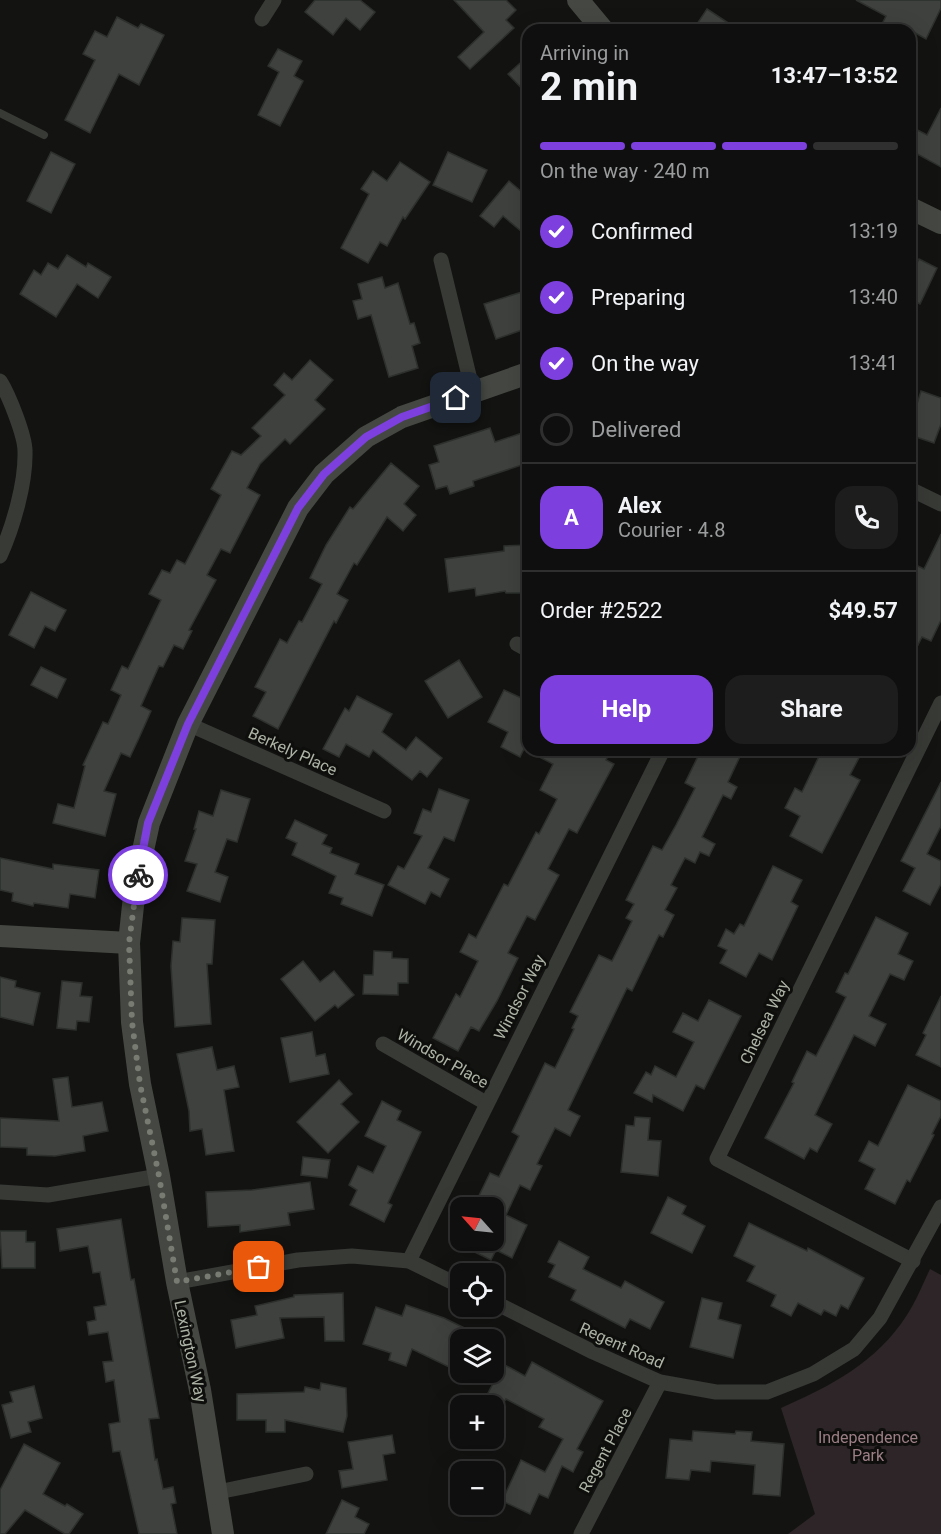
<!DOCTYPE html>
<meta charset="utf-8">
<style>
:root{--surface:#0e0f0e;--page:#1c1d1c;--text:#f1f3f6;--muted:#9b9c9e;--line:#2e2f2e;--accent:#7d40df}
body{margin:0;font-family:Roboto,sans-serif;background:var(--page);color:var(--text);height:100vh;display:flex;flex-direction:column;font-size:22px;white-space:nowrap}
*{box-sizing:border-box;margin:0}
p{font-size:20px;color:var(--muted)}
.icon{flex:none;width:33px;height:33px;fill:none;stroke:currentColor;stroke-width:2;stroke-linecap:round;stroke-linejoin:round}
.map{position:relative;flex:1;overflow:hidden}
.details{position:absolute;left:522px;top:24px;width:394px;height:732px;display:flex;flex-direction:column;background:var(--surface);border-radius:18px;box-shadow:0 6px 24px #0002,0 0 0 2px var(--line)}
.details>*{flex:none}
.needle{width:39px;rotate:297deg}
.controls{position:absolute;left:450px;top:1197px;display:grid;gap:12px}
.controls a{display:grid;place-items:center;width:54px;height:54px;border-radius:12px;background:var(--surface);box-shadow:0 6px 24px #0002,0 0 0 2px var(--line);font-size:30px}
.pin{position:absolute;display:grid;place-items:center;width:51px;height:51px;color:#fff;margin:-26px;border-radius:12px;box-shadow:0 3px 9px #0006}
.courier{position:absolute;display:grid;place-items:center;width:60px;height:60px;margin:-30px;border:4px solid #7d40df;border-radius:50%;background:#fff;color:#222;box-shadow:0 2px 8px #0007}
.headline em{font-style:normal;font-weight:700}
.headline div{display:flex;flex-direction:column-reverse}
.headline{display:flex;align-items:center;justify-content:space-between;height:102px;padding:0 18px}
h1{font-size:39px;font-weight:700;line-height:45px}
.bar{display:grid;grid-template-columns:repeat(4,1fr);gap:9px 6px;align-content:center;height:72px;padding:0 18px}
.bar i{height:8px;border-radius:4px;background:var(--line)}
.bar .selected{background:var(--accent)}
.bar p{grid-column:span 4}
.line{display:flex;align-items:center;gap:15px;padding:0 18px;border-top:2px solid var(--line)}
.line div{flex:1}
.round{display:grid;place-items:center;flex:none;width:63px;height:63px;border-radius:18px;background:var(--page)}
ol{padding:0 18px;list-style:none}
li{display:flex;align-items:center;gap:18px;height:66px}
li p{margin-inline-start:auto}
li .icon{padding:6px;border-radius:50%;background:var(--accent);color:#fff;stroke-width:4}
li:last-child{color:var(--muted)}
li i{width:33px;height:33px;border:3px solid var(--line);border-radius:50%}
.primary-button{display:flex;gap:12px;margin-top:auto;padding:12px 18px}
.primary-button a{flex:1;height:69px;border-radius:18px;background:var(--accent);color:#fff;font-size:24px;font-weight:700;line-height:69px;text-align:center}
.primary-button a+a{background:var(--page);color:var(--text)}
.map>svg:first-child{display:block}
.green{fill:#2d2527}
.building{fill:#3e413d;stroke:#2d302d;stroke-width:1.5}
.lines{fill:none;stroke-linecap:round;stroke-linejoin:round}
.lane{stroke:#383a36;stroke-width:8}
.street{stroke:#383a36;stroke-width:15}
.secondary{stroke:#454842;stroke-width:22}
.done{stroke:#777b72;stroke-width:6;stroke-dasharray:0 10.8}
.route{stroke:#7d40df;stroke-width:8}
.labels{text-anchor:middle;stroke-width:6;stroke-linejoin:round;paint-order:stroke}
.street-label{font-size:16px;fill:#adb3a5;stroke:#0e0f0d}
.park-label{font-size:16px;fill:#9c7e85;stroke:#0e0f0d}
</style>
<div class="map">
<svg width="941" height="1534" viewBox="0 0 941 1534">
<rect width="100%" height="100%" fill="#131412"/>
<!-- green -->
<path class="green" d="M930 1269 941 1275V1534H788L815 1514 781 1408C831 1386 877 1362 907 1315 916 1301 923 1284 930 1269Z"/>
<!-- building -->
<g class="building">
<polygon points="315,0 360,0 375,12 360,30 346,18 333,35 305,12"/>
<polygon points="454,0 506,0 516,10 506,20 514,28 470,69 458,57 484,32"/>
<polygon points="856,0 941,0 941,8 926,39 910,30 879,30 886,16"/>
<polygon points="707,9 739,30 693,30"/>
<polygon points="117,17 138,28 141,24 164,35 139,85 119,74 90,133 65,120 95,60 83,54 95,31 107,37"/>
<polygon points="278,49 302,61 294,76 303,81 280,126 258,115 279,72 268,66"/>
<polygon points="528,56 528,95 508,74"/>
<polygon points="941,108 941,167 910,150 910,126 927,135"/>
<polygon points="51,152 75,164 51,213 27,201"/>
<polygon points="448,152 487,170 472,202 433,185"/>
<polygon points="400,162 430,182 405,219 403,217 387,246 380,242 368,263 341,248 369,194 361,189 373,171 387,181"/>
<polygon points="509,181 528,197 528,237 503,216 494,227 480,216"/>
<polygon points="67,255 86,267 88,263 111,277 98,298 77,284 56,317 20,294 34,270 41,275 48,263 58,269"/>
<polygon points="919,259 937,268 920,304 910,299 910,265 915,267"/>
<polygon points="382,277 385,288 398,283 410,324 414,323 420,343 412,346 418,368 389,377 371,315 358,319 353,301 362,299 358,284"/>
<polygon points="528,290 528,328 496,339 484,304"/>
<polygon points="310,360 333,380 315,400 325,409 290,444 285,439 260,464 247,488 260,495 230,553 221,549 207,575 216,580 189,630 192,631 183,649 174,645 163,667 159,666 141,706 151,711 139,738 130,757 121,753 104,791 116,794 105,836 53,823 58,804 74,808 85,766 83,765 103,722 108,724 121,695 111,690 122,666 128,669 161,600 149,594 162,570 170,573 177,560 185,564 221,495 211,489 232,451 241,455 261,436 252,428 285,395 274,385 284,373 292,380"/>
<polygon points="921,391 941,398 941,424 934,443 910,435 910,402 917,404"/>
<polygon points="490,428 495,442 522,433 528,452 528,463 473,481 474,486 450,494 447,486 436,489 429,465 439,462 434,446"/>
<polygon points="391,463 419,486 404,504 416,515 403,531 387,517 357,565 354,563 337,594 348,600 336,623 334,621 278,729 253,716 266,692 255,687 280,639 287,643 299,621 302,622 322,584 310,578 326,545 350,507 353,509"/>
<polygon points="941,534 941,620 931,641 922,637 910,661 910,562 924,569"/>
<polygon points="528,545 528,575 524,575 525,593 506,593 505,591 476,596 475,588 449,592 445,559 504,551 504,546"/>
<polygon points="31,592 66,610 55,631 45,626 34,648 9,635"/>
<polygon points="459,660 482,697 448,718 425,681"/>
<polygon points="41,667 66,679 57,698 31,685"/>
<polygon points="504,690 528,701 528,750 611,750 606,760 614,764 577,833 569,829 548,869 559,875 535,920 527,916 508,953 518,958 497,1001 479,1031 471,1027 458,1051 433,1038 456,994 460,997 478,961 460,952 469,934 476,938 504,884 508,886 536,832 539,834 557,799 540,790 553,764 524,749 520,757 501,747 508,732 488,722"/>
<polygon points="357,696 392,714 382,732 406,750 416,737 442,758 427,777 420,771 412,780 373,750 369,757 346,744 339,757 323,749 345,708 349,711"/>
<polygon points="701,750 743,750 728,782 737,787 731,799 723,795 702,837 715,844 709,856 700,852 695,863 685,858 671,885 677,888 665,910 674,915 663,937 659,935 632,991 627,988 568,1110 580,1116 570,1136 555,1128 537,1164 542,1166 530,1190 520,1185 506,1215 527,1225 512,1258 496,1250 491,1260 450,1240 494,1240 494,1208 473,1208 490,1173 499,1177 519,1136 512,1132 545,1063 555,1068 574,1029 572,1028 578,1016 570,1012 599,955 612,961 632,921 626,918 634,904 626,900 653,846 662,850 676,825 695,788 685,783"/>
<polygon points="822,750 863,750 850,775 860,780 822,853 790,836 800,816 785,808 795,788 802,792"/>
<polygon points="941,782 941,826 927,854 941,861 941,884 930,905 903,891 915,868 901,861"/>
<polygon points="439,789 469,800 454,841 444,837 428,868 449,879 440,897 431,892 425,904 388,885 398,866 404,869 422,836 414,833 423,809 431,812"/>
<polygon points="221,790 250,799 237,842 227,839 215,872 228,877 220,902 187,891 197,864 185,861 196,829 194,829 199,811 213,816"/>
<polygon points="295,820 327,835 322,844 332,848 330,853 359,864 355,874 384,885 372,916 341,904 343,898 329,893 336,876 292,855 297,843 286,838"/>
<polygon points="0,858 53,869 53,864 99,870 95,898 70,894 68,908 34,903 33,906 12,901 13,893 0,890"/>
<polygon points="773,866 802,880 791,902 798,906 772,960 759,953 746,977 720,963 727,950 718,946 726,929 734,934 740,924 744,926"/>
<polygon points="876,917 908,933 898,954 913,961 904,980 890,974 869,1016 886,1024 875,1046 854,1035 815,1115 832,1124 817,1152 810,1148 804,1159 765,1138 794,1083 792,1082 807,1051 816,1056 832,1025 846,997 836,992 845,973 848,974"/>
<polygon points="182,918 215,920 212,964 207,964 211,1024 175,1027 171,966 173,941 180,942"/>
<polygon points="374,951 392,952 392,958 408,959 408,983 398,983 398,995 363,994 364,975 373,975"/>
<polygon points="303,961 320,982 334,971 354,995 338,1008 335,1005 315,1021 281,979"/>
<polygon points="0,977 16,981 15,987 40,993 33,1025 0,1017"/>
<polygon points="62,981 82,983 80,996 92,997 89,1022 77,1021 76,1030 57,1028"/>
<polygon points="941,996 941,1067 916,1055 926,1035 923,1033"/>
<polygon points="709,1000 741,1016 704,1089 696,1085 683,1111 653,1095 652,1102 634,1093 646,1072 651,1075 655,1066 676,1077 694,1042 673,1032 683,1013 698,1021"/>
<polygon points="312,1032 316,1056 325,1054 329,1074 290,1082 281,1038"/>
<polygon points="212,1047 217,1070 234,1066 239,1087 224,1090 234,1151 206,1155 202,1129 190,1131 189,1111 177,1054"/>
<polygon points="68,1077 72,1107 102,1102 108,1131 83,1136 85,1151 55,1156 27,1155 27,1148 0,1147 0,1118 59,1121 53,1079"/>
<polygon points="339,1080 352,1094 341,1104 359,1122 328,1153 297,1122"/>
<polygon points="908,1085 941,1101 941,1116 932,1134 934,1135 910,1182 907,1180 895,1204 865,1189 875,1169 859,1161 869,1141 878,1146"/>
<polygon points="382,1101 401,1111 397,1120 421,1132 388,1203 392,1205 384,1222 350,1205 357,1190 349,1185 358,1166 373,1173 386,1146 365,1136"/>
<polygon points="635,1117 650,1118 648,1140 661,1141 658,1176 621,1172 626,1125 634,1126"/>
<polygon points="303,1157 330,1160 327,1178 301,1175"/>
<polygon points="310,1182 314,1209 288,1213 290,1225 240,1232 240,1225 208,1227 206,1192 252,1190"/>
<polygon points="668,1197 686,1206 682,1214 705,1226 692,1253 651,1233"/>
<polygon points="121,1219 131,1280 134,1279 159,1418 149,1419 155,1460 157,1459 163,1489 173,1487 176,1503 171,1504 177,1534 139,1534 120,1451 113,1452 109,1424 120,1422 114,1380 106,1382 103,1362 113,1361 108,1332 89,1335 87,1322 96,1320 94,1307 106,1305 100,1272 93,1273 88,1246 60,1251 57,1229"/>
<polygon points="749,1223 807,1251 808,1248 864,1278 848,1309 841,1305 836,1316 824,1310 821,1315 798,1303 791,1316 771,1306 776,1295 747,1281 755,1266 734,1256"/>
<polygon points="0,1231 26,1231 26,1242 35,1242 35,1268 2,1268"/>
<polygon points="559,1241 589,1257 583,1269 621,1288 625,1281 664,1302 650,1329 630,1319 625,1328 571,1300 576,1290 549,1277 555,1265 548,1262"/>
<polygon points="343,1293 344,1341 325,1341 324,1317 280,1318 284,1338 236,1348 231,1320 257,1315 255,1306 294,1297 294,1295"/>
<polygon points="702,1298 722,1303 718,1319 741,1325 733,1358 690,1347"/>
<polygon points="406,1305 444,1318 489,1340 460,1340 460,1365 453,1362 451,1368 412,1349 406,1366 389,1360 391,1353 363,1344 376,1307 402,1316"/>
<polygon points="532,1362 603,1401 577,1449 583,1452 573,1472 562,1466 548,1498 539,1494 530,1514 502,1501 521,1460 545,1472 563,1439 539,1427 544,1419 506,1399 502,1405 486,1397 503,1364 525,1376"/>
<polygon points="321,1383 346,1388 347,1416 343,1432 285,1420 285,1432 266,1432 266,1420 237,1420 237,1394 304,1392 305,1387 320,1390"/>
<polygon points="34,1386 42,1418 28,1422 31,1432 11,1438 2,1405 13,1402 10,1392"/>
<polygon points="693,1431 735,1434 736,1431 752,1432 751,1441 784,1444 780,1496 753,1494 755,1465 711,1461 710,1472 691,1470 689,1480 666,1478 670,1439 692,1441"/>
<polygon points="392,1435 395,1453 383,1455 387,1480 342,1488 339,1471 353,1469 348,1442"/>
<polygon points="24,1444 60,1463 43,1494 65,1506 67,1504 83,1514 69,1534 65,1534 25,1510 5,1534 0,1534 0,1490"/>
<polygon points="342,1500 359,1508 355,1517 369,1524 364,1534 326,1534"/>
</g>
<g class="lines">
<!-- lane -->
<polyline class="lane" points="0,113 44,135"/>
<!-- street -->
<g class="street">
<polyline points="262,19 274,0"/>
<polyline points="441,260 473,392"/>
<path d="M0 381C9 395 25 436 25 451 26 483 13 527 0 556"/>
<polyline points="910,489 941,504"/>
<polyline points="517,644 528,650"/>
<polyline points="188,724 384,811"/>
<polyline points="383,1044 486,1103"/>
<polyline points="0,1192 48,1195 159,1176"/>
<polyline points="409,1261 663,750"/>
<polyline points="913,1261 717,1159 941,703"/>
<polyline points="177,1282 298,1260 352,1256 409,1261 460,1286"/>
<polyline points="494,1302 593,1352 660,1382 716,1392 767,1392 813,1374 854,1349 880,1318 941,1207"/>
<polyline points="218,1492 306,1474"/>
<polyline points="581,1534 660,1382"/>
</g>
<!-- secondary -->
<g class="secondary">
<polyline points="578,0 603,30"/>
<polyline points="910,208 941,223"/>
<polyline points="0,936 129,943"/>
<polyline points="223,1534 200,1390 177,1282 159,1176 140,1084 132,1022 129,943 135,887 149,823 188,724 298,508 324,474 366,437 402,417 528,373"/>
</g>
</g>
<g class="lines">
<!-- done -->
<polyline class="done" points="138,875 129,943 132,1022 140,1084 159,1176 177,1282 259,1267"/>
<!-- route -->
<polyline class="route" points="138,875 148,823 188,724 298,508 324,474 366,437 402,417 456,398"/>
</g>
<g class="labels">
<!-- street labels -->
<g class="street-label">
<text transform="translate(293 751) rotate(24)" y="6">Berkely Place</text>
<text transform="translate(519 997) rotate(-63)" y="6">Windsor Way</text>
<text transform="translate(764 1022) rotate(-64)" y="6">Chelsea Way</text>
<text transform="translate(443 1058) rotate(30)" y="6">Windsor Place</text>
<text transform="translate(622 1345) rotate(24)" y="6">Regent Road</text>
<text transform="translate(191 1351) rotate(78)" y="6">Lexington Way</text>
<text transform="translate(605 1450) rotate(-62)" y="6">Regent Place</text>
</g>
<!-- park labels -->
<g class="park-label">
<text x="868" y="1443">Independence<tspan x="868" dy="18">Park</tspan></text>
</g>
</g>
</svg>
<div class="controls">
<a><svg class="needle" viewBox="-14 -14 28 28"><path d="M0-13l5 13h-10z" fill="#e53935"/><path d="M0 13l5-13h-10z" fill="#9b9c9e"/></svg></a>
<a><svg class="icon" aria-label="locate" viewBox="0 0 24 24"><circle cx="12" cy="12" r="6"/><path d="M12 2v4M12 18v4M2 12h4M18 12h4"/></svg></a>
<a><svg class="icon" aria-label="layers" viewBox="0 0 24 24"><path d="M12 4l9 5-9 5-9-5zM3 14l9 5 9-5"/></svg></a>
<a>+</a>
<a>−</a>
</div>
<div class="pin" style="left:259px;top:1267px;background:#ea580c"><svg class="icon" aria-label="bag" viewBox="0 0 24 24"><path d="M5 8h14l-1 12H6zM9 8a3 3 0 0 1 6 0"/></svg></div>
<div class="pin" style="left:456px;top:398px;background:#1f2937"><svg class="icon" aria-label="home" viewBox="0 0 24 24"><path d="M3 11l9-7 9 7M6 9v11h12V9"/></svg></div>
<div class="courier" style="left:138px;top:875px"><svg class="icon" aria-label="bike" viewBox="0 0 24 24"><circle cx="6" cy="16" r="4"/><circle cx="18" cy="16" r="4"/><path d="M6 16l4-8h5l3 8M10 8l3 8H6M13 5h3"/></svg></div>
<section class="details">
<div class="headline"><div><h1>2 min</h1><p>Arriving in</p></div><em>13:47–13:52</em></div>
<div class="bar"><i class="selected"></i><i class="selected"></i><i class="selected"></i><i></i><p>On the way · 240 m</p></div>
<ol>
<li><svg class="icon" aria-label="check" viewBox="0 0 24 24"><path d="M5 12l5 5 9-10"/></svg>Confirmed<p>13:19</p></li>
<li><svg class="icon" aria-label="check" viewBox="0 0 24 24"><path d="M5 12l5 5 9-10"/></svg>Preparing<p>13:40</p></li>
<li><svg class="icon" aria-label="check" viewBox="0 0 24 24"><path d="M5 12l5 5 9-10"/></svg>On the way<p>13:41</p></li>
<li><i></i>Delivered</li>
</ol>
<div class="line" style="height:108px"><b class="round" style="background:var(--accent);color:#fff">A</b><div><b>Alex</b><p>Courier · 4.8</p></div><a class="round"><svg class="icon" aria-label="phone" viewBox="0 0 24 24"><path d="M5 4h4l2 5-3 2q2 4 5 5l2-3 5 2v4C11 20 4 13 5 4z"/></svg></a></div>
<div class="line" style="height:78px"><div>Order #2522</div><b>$49.57</b></div>
<div class="primary-button"><a>Help</a><a>Share</a></div>
</section>
</div>
